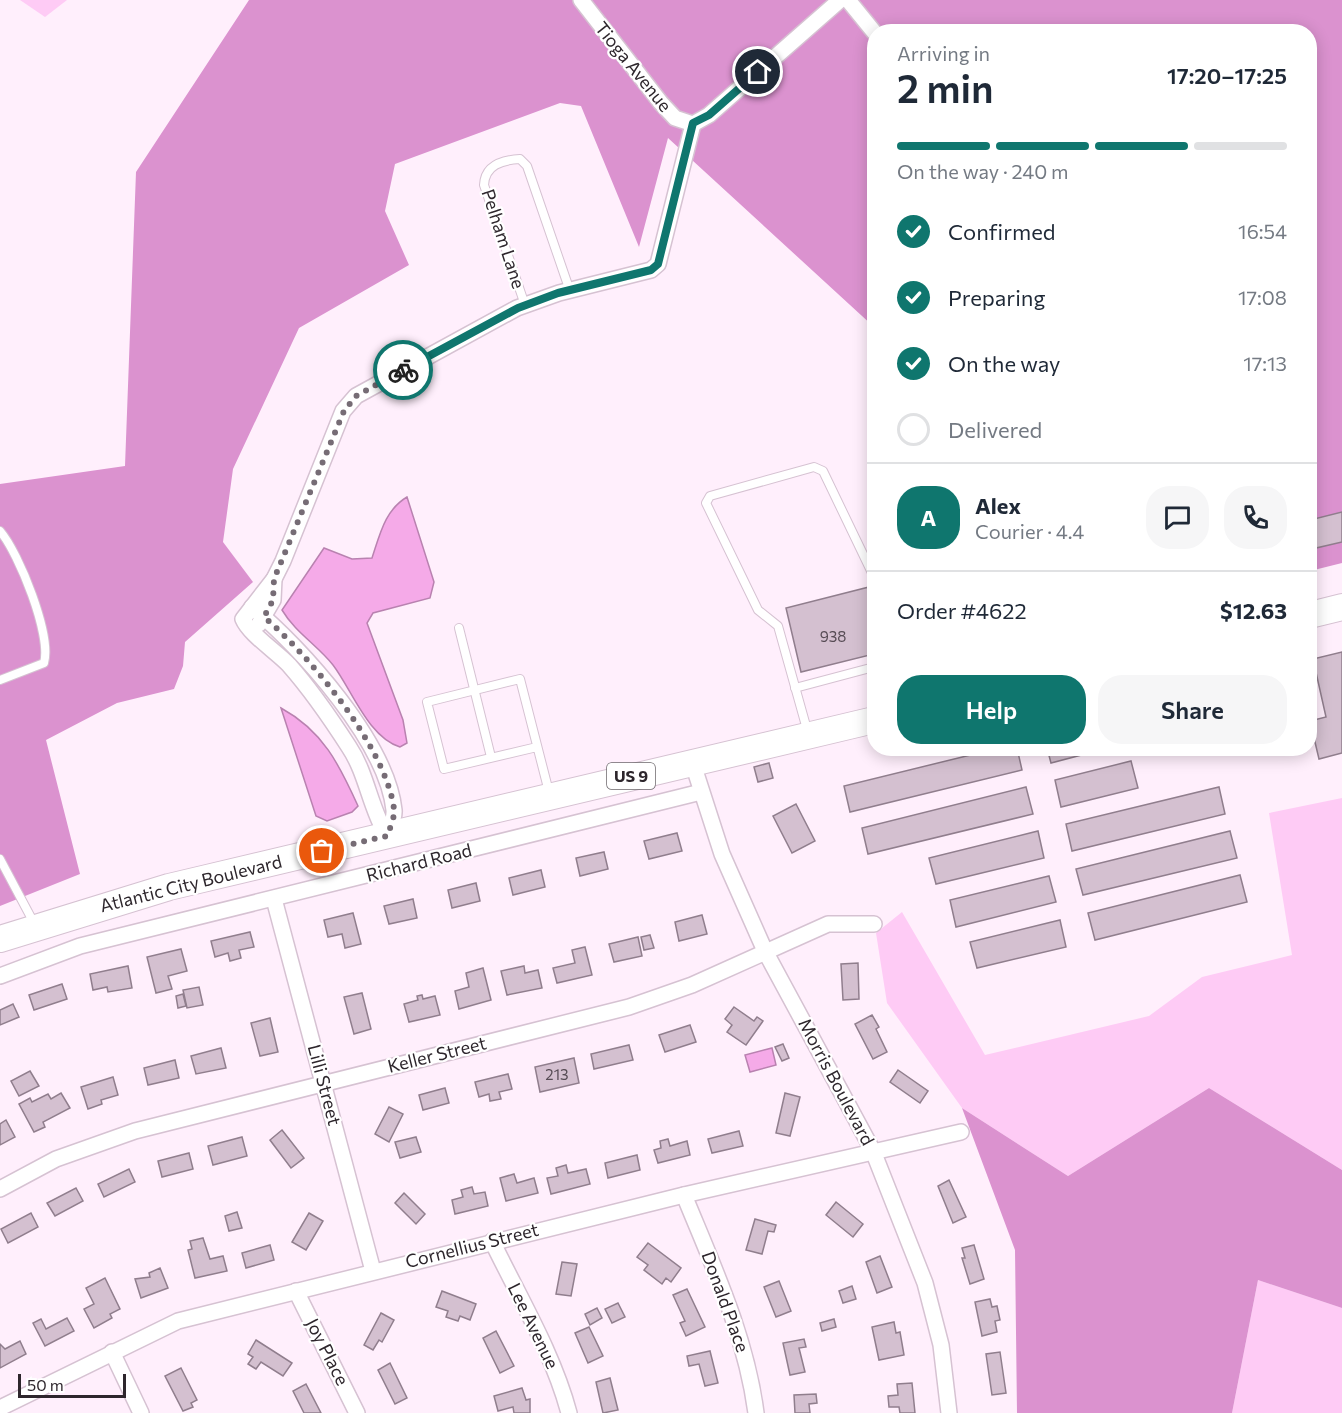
<!DOCTYPE html>
<meta charset="utf-8">
<style>
:root{--surface:#fff;--page:#f6f6f7;--text:#1f2937;--muted:#747a83;--line:#e0e1e3;--accent:#0f766e}
body{margin:0;font-family:Commissioner,sans-serif;background:var(--page);color:var(--text);height:100vh;display:flex;flex-direction:column;font-size:22px;white-space:nowrap}
*{box-sizing:border-box;margin:0}
p{font-size:20px;color:var(--muted)}
.icon{flex:none;width:33px;height:33px;fill:none;stroke:currentColor;stroke-width:2;stroke-linecap:round;stroke-linejoin:round}
.map{position:relative;flex:1;overflow:hidden}
.drawer{position:absolute;left:867px;top:24px;width:450px;height:732px;display:flex;flex-direction:column;background:var(--surface);border-radius:24px;box-shadow:0 3px 15px #0003}
.drawer>*{flex:none}
.scale{position:absolute;left:18px;bottom:15px;width:108px;box-sizing:border-box;padding-left:6px;border:3px solid #2d262c;border-top:0;font-size:16px;line-height:21px;white-space:nowrap;color:#2d262c;-webkit-text-stroke:4px #fff;paint-order:stroke}
.pin{position:absolute;display:grid;place-items:center;width:51px;height:51px;color:#fff;margin:-26px;border:3px solid #fff;border-radius:50%;box-shadow:0 2px 6px #0007}
.courier{position:absolute;display:grid;place-items:center;width:60px;height:60px;margin:-30px;border:4px solid #0f766e;border-radius:50%;background:#fff;color:#222;box-shadow:0 2px 8px #0007}
.summary em{font-style:normal;font-weight:600}
.summary div{display:flex;flex-direction:column-reverse}
.summary{display:flex;align-items:center;justify-content:space-between;height:102px;padding:0 30px}
h1{font-size:39px;font-weight:600;line-height:45px}
.bar{display:grid;grid-template-columns:repeat(4,1fr);gap:9px 6px;align-content:center;height:72px;padding:0 30px}
.bar i{height:8px;border-radius:4px;background:var(--line)}
.bar .selected{background:var(--accent)}
.bar p{grid-column:span 4}
.line{display:flex;align-items:center;gap:15px;padding:0 30px;border-top:2px solid var(--line)}
.line div{flex:1}
.round{display:grid;place-items:center;flex:none;width:63px;height:63px;border-radius:24px;background:var(--page)}
ol{padding:0 30px;list-style:none}
li{display:flex;align-items:center;gap:18px;height:66px}
li p{margin-inline-start:auto}
li .icon{padding:6px;border-radius:50%;background:var(--accent);color:#fff;stroke-width:4}
li:last-child{color:var(--muted)}
li i{width:33px;height:33px;border:3px solid var(--line);border-radius:50%}
.button{display:flex;gap:12px;margin-top:auto;padding:12px 30px}
.button a{flex:1;height:69px;border-radius:24px;background:var(--accent);color:#fff;font-size:24px;font-weight:600;line-height:69px;text-align:center}
.button a+a{background:var(--page);color:var(--text)}
.map>svg:first-child{display:block}
.green{fill:#fecbf5}
.forest{fill:#db92cf}
.water{fill:#f5aae8;stroke:#b982b0;stroke-width:1.5}
.building{fill:#d4c0d0;stroke:#907e8d;stroke-width:1.5}
.lines{fill:none;stroke-linecap:round;stroke-linejoin:round}
.service-casing{stroke:#d6c2d2;stroke-width:10}
.minor-casing{stroke:#d6c2d2;stroke-width:18}
.trunk-casing{stroke:#d6c2d2;stroke-width:28}
.service{stroke:#fff;stroke-width:8}
.minor{stroke:#fff;stroke-width:15}
.trunk{stroke:#fff;stroke-width:26}
.done{stroke:#766c75;stroke-width:6;stroke-dasharray:0 10.8}
.route{stroke:#0f766e;stroke-width:8}
.labels{text-anchor:middle;stroke-width:4.5;stroke-linejoin:round;paint-order:stroke}
.number-label{font-size:15px;fill:#574c55}
.shield{fill:#fff;stroke:#6c676b;stroke-width:1.5}
.shield-label{font-size:16px;font-weight:bold;fill:#2d262c}
.street-label{font-size:18px;fill:#2d262c;stroke:#fff}
</style>
<div class="map">
<svg width="1342" height="1413" viewBox="0 0 1342 1413">
<rect width="100%" height="100%" fill="#ffeffc"/>
<!-- green -->
<g class="green">
<polygon points="20,0 67,0 45,17"/>
<polygon points="1342,798 1342,1170 1209,1088 1068,1176 962,1108 887,1003 876,933 902,912 985,1055 1149,1016 1202,977 1292,955 1269,813"/>
<polygon points="1258,1280 1342,1308 1342,1413 1232,1413"/>
</g>
<!-- forest -->
<g class="forest">
<polygon points="249,0 1342,0 1342,563 1310,571 1310,32 874,32 874,327 668,138 639,247 581,106 560,103 395,164 385,211 409,265 299,328 233,469 223,542 253,582 185,642 183,666 174,689 117,703 46,740 80,874 0,906 0,484 125,466 136,172"/>
<polygon points="1209,1088 1342,1170 1342,1308 1258,1280 1232,1413 1017,1413 1015,1250 962,1108 1068,1176"/>
</g>
<!-- water -->
<g class="water">
<path d="M407 497 434 582 430 598 373 613 367 623 403 720 407 743 400 747C368 737 352 690 333 665 317 645 295 632 282 610L324 548 352 559 372 558C380 534 385 510 407 497Z"/>
<path d="M281 708C323 731 339 764 358 806L352 812 327 821 316 816Z"/>
<polygon points="772,1048 776,1065 750,1072 745,1055"/>
</g>
<!-- building -->
<g class="building">
<polygon points="1342,512 1342,542 1316,548 1310,520"/>
<polygon points="869,587 874,607 874,654 801,672 786,608"/>
<polygon points="1342,652 1342,753 1319,759 1310,721 1326,717 1313,659"/>
<polygon points="999,748 1017,748 1022,770 850,812 844,786"/>
<polygon points="1047,748 1108,748 1051,763"/>
<polygon points="1131,761 1138,788 1061,807 1055,780"/>
<polygon points="769,763 773,778 758,782 754,767"/>
<polygon points="1026,787 1033,814 868,854 862,828"/>
<polygon points="1219,787 1225,814 1072,851 1066,824"/>
<polygon points="796,804 815,841 792,853 773,816"/>
<polygon points="1038,831 1044,858 936,884 929,858"/>
<polygon points="1230,831 1237,858 1083,895 1076,869"/>
<polygon points="677,833 682,851 649,859 644,841"/>
<polygon points="604,852 608,869 580,876 576,858"/>
<polygon points="541,870 545,887 513,895 509,878"/>
<polygon points="1240,875 1247,902 1095,940 1088,913"/>
<polygon points="1049,876 1056,902 956,927 950,900"/>
<polygon points="476,883 480,901 452,908 448,890"/>
<polygon points="413,899 417,918 389,924 384,906"/>
<polygon points="353,913 361,944 345,948 342,934 328,937 324,920"/>
<polygon points="702,915 707,934 679,941 675,922"/>
<polygon points="1060,920 1066,947 977,968 970,942"/>
<polygon points="250,932 254,947 239,950 241,958 230,961 228,953 215,957 211,941"/>
<polygon points="650,935 654,948 644,950 641,937"/>
<polygon points="638,937 642,956 614,962 609,944"/>
<polygon points="585,947 592,975 557,983 553,968 575,963 572,950"/>
<polygon points="181,949 187,971 168,976 172,989 156,993 147,957"/>
<polygon points="858,963 859,999 843,1000 841,964"/>
<polygon points="128,966 132,988 108,992 107,987 93,990 90,974"/>
<polygon points="524,966 525,973 538,970 542,988 507,995 501,971"/>
<polygon points="483,968 491,1000 459,1009 455,991 469,987 466,973"/>
<polygon points="62,984 67,999 34,1010 29,995"/>
<polygon points="199,987 203,1005 187,1008 183,990"/>
<polygon points="362,993 371,1029 354,1034 344,997"/>
<polygon points="183,994 186,1006 178,1008 176,996"/>
<polygon points="422,995 423,999 435,996 440,1015 409,1022 404,1004 418,1000 417,996"/>
<polygon points="13,1004 19,1017 0,1025 0,1010"/>
<polygon points="734,1007 754,1021 757,1017 763,1021 746,1045 727,1032 732,1025 725,1019"/>
<polygon points="872,1015 879,1027 876,1029 887,1052 873,1059 855,1024"/>
<polygon points="270,1018 278,1052 260,1056 251,1023"/>
<polygon points="690,1025 696,1042 665,1052 659,1035"/>
<polygon points="783,1044 789,1058 782,1061 775,1047"/>
<polygon points="629,1045 633,1060 594,1069 591,1054"/>
<polygon points="221,1048 226,1068 196,1074 191,1056"/>
<polygon points="574,1058 579,1083 540,1092 535,1067"/>
<polygon points="175,1060 179,1078 148,1085 144,1068"/>
<polygon points="898,1070 928,1091 920,1103 890,1082"/>
<polygon points="30,1071 39,1086 19,1096 11,1081"/>
<polygon points="508,1074 512,1089 499,1092 501,1099 490,1101 489,1094 479,1097 475,1082"/>
<polygon points="113,1077 118,1095 101,1100 102,1104 88,1109 81,1087"/>
<polygon points="445,1088 449,1103 423,1110 419,1095"/>
<polygon points="61,1093 70,1108 43,1122 45,1127 34,1132 19,1104 30,1098 32,1102 48,1094 51,1099"/>
<polygon points="785,1093 800,1097 790,1136 776,1133"/>
<polygon points="389,1107 403,1114 389,1142 375,1134"/>
<polygon points="6,1120 15,1137 0,1145 0,1124"/>
<polygon points="282,1130 304,1158 291,1168 270,1140"/>
<polygon points="739,1131 743,1146 712,1153 708,1139"/>
<polygon points="242,1137 247,1156 213,1165 208,1146"/>
<polygon points="416,1137 421,1152 400,1158 395,1142"/>
<polygon points="668,1139 670,1146 687,1141 690,1155 658,1163 654,1150 661,1148 660,1141"/>
<polygon points="189,1153 193,1169 162,1177 158,1161"/>
<polygon points="637,1155 640,1170 608,1178 605,1163"/>
<polygon points="566,1165 568,1173 586,1169 590,1184 551,1194 547,1178 558,1176 556,1168"/>
<polygon points="129,1169 135,1182 104,1197 98,1184"/>
<polygon points="514,1174 517,1183 534,1178 538,1193 506,1201 500,1178"/>
<polygon points="949,1180 966,1217 953,1223 938,1186"/>
<polygon points="472,1187 474,1194 485,1192 488,1206 455,1214 452,1200 463,1197 461,1190"/>
<polygon points="76,1188 83,1201 55,1216 47,1203"/>
<polygon points="404,1193 425,1214 416,1224 395,1203"/>
<polygon points="836,1202 863,1224 853,1237 826,1215"/>
<polygon points="237,1212 242,1228 229,1231 225,1216"/>
<polygon points="31,1213 38,1227 8,1243 1,1229"/>
<polygon points="309,1213 323,1221 306,1250 292,1242"/>
<polygon points="755,1219 776,1225 774,1232 768,1231 762,1254 746,1250"/>
<polygon points="203,1238 210,1259 223,1256 227,1271 195,1278 188,1250 192,1249 190,1241"/>
<polygon points="648,1243 681,1268 671,1282 666,1278 662,1284 644,1270 648,1265 637,1257"/>
<polygon points="270,1245 274,1260 246,1268 242,1253"/>
<polygon points="974,1245 984,1279 970,1284 962,1258 965,1258 962,1248"/>
<polygon points="880,1256 892,1287 877,1293 866,1262"/>
<polygon points="562,1262 577,1264 571,1296 556,1294"/>
<polygon points="160,1268 168,1288 141,1298 135,1279 150,1277 149,1273"/>
<polygon points="105,1278 120,1309 110,1314 112,1318 94,1328 84,1309 94,1304 86,1288"/>
<polygon points="779,1281 791,1311 776,1317 764,1287"/>
<polygon points="852,1286 856,1299 843,1303 839,1291"/>
<polygon points="687,1289 705,1327 686,1336 680,1323 685,1321 673,1295"/>
<polygon points="442,1291 476,1304 470,1320 460,1316 458,1321 446,1317 448,1311 436,1307"/>
<polygon points="990,1299 992,1307 997,1306 1000,1320 995,1321 997,1332 982,1336 975,1302"/>
<polygon points="618,1303 625,1317 612,1323 605,1309"/>
<polygon points="597,1308 602,1318 590,1325 585,1314"/>
<polygon points="381,1313 394,1320 382,1342 379,1340 373,1350 364,1345"/>
<polygon points="67,1318 74,1331 45,1346 33,1323 41,1319 46,1329"/>
<polygon points="834,1319 836,1327 822,1331 820,1323"/>
<polygon points="894,1322 896,1333 900,1332 904,1355 879,1360 872,1327"/>
<polygon points="589,1327 603,1356 588,1363 575,1333"/>
<polygon points="496,1331 514,1366 500,1373 483,1338"/>
<polygon points="804,1339 806,1347 799,1348 805,1372 790,1375 783,1343"/>
<polygon points="256,1340 292,1363 283,1376 261,1362 256,1369 248,1364 253,1357 248,1354"/>
<polygon points="20,1341 26,1354 0,1368 0,1344 5,1349"/>
<polygon points="710,1351 718,1383 705,1386 699,1364 689,1366 687,1356"/>
<polygon points="1000,1352 1006,1393 992,1395 986,1354"/>
<polygon points="390,1363 407,1398 395,1404 378,1370"/>
<polygon points="181,1368 197,1400 191,1403 193,1407 183,1411 165,1376"/>
<polygon points="610,1378 618,1410 603,1413 596,1382"/>
<polygon points="912,1383 915,1413 900,1413 899,1407 889,1407 888,1396 898,1395 897,1384"/>
<polygon points="306,1384 321,1413 304,1413 293,1391"/>
<polygon points="522,1388 526,1400 530,1399 530,1413 514,1413 513,1407 498,1411 494,1396"/>
<polygon points="816,1394 817,1403 809,1404 810,1413 795,1413 794,1395"/>
</g>
<g class="lines">
<defs>
<g id="service">
<path d="M525 305 484 185C485 165 502 160 520 159L527 166 570 291"/>
<path d="M0 531C19 553 52 636 44 663L0 680"/>
<polyline points="459,628 491,757"/>
<polyline points="795,688 874,667"/>
<polyline points="808,733 778,626 758,610 706,503 710,496 814,467 823,471 874,577"/>
<polyline points="537,747 444,769 427,702 520,679 549,792"/>
<polyline points="0,859 35,925"/>
</g>
<g id="minor">
<polyline points="581,0 661,103 675,118 693,124"/>
<polyline points="848,0 874,32"/>
<polyline points="693,124 709,115 840,0"/>
<path d="M252 607C302 648 387 743 394 810 395 818 390 828 387 836"/>
<polyline points="259,624 273,600 274,579"/>
<polyline points="692,761 722,854 765,951 873,1151 925,1283 941,1345 949,1413"/>
<path d="M387 836C370 808 367 774 349 747 331 719 311 690 289 665 277 652 249 634 243 619L274 579 283 561 343 411 356 396 517 308 559 293 651 270 658 264 693 124"/>
<polyline points="274,899 373,1271"/>
<polyline points="0,976 80,946 701,792"/>
<polyline points="0,1189 56,1159 135,1131 629,1007 692,985 828,924 874,924"/>
<path d="M684 1195C713 1266 746 1336 756 1413"/>
<path d="M492 1241C519 1297 553 1353 569 1413"/>
<polyline points="296,1291 357,1413"/>
<polyline points="112,1352 141,1413"/>
<polyline points="0,1408 178,1321 684,1195 961,1132"/>
</g>
<g id="trunk">
<polyline points="1310,615 1342,607"/>
<polyline points="0,939 169,887 874,720"/>
</g>
</defs>
<!-- service casing -->
<use href="#service" class="service-casing"/>
<!-- minor casing -->
<use href="#minor" class="minor-casing"/>
<!-- trunk casing -->
<use href="#trunk" class="trunk-casing"/>
<!-- service -->
<use href="#service" class="service"/>
<!-- minor -->
<use href="#minor" class="minor"/>
<!-- trunk -->
<use href="#trunk" class="trunk"/>
</g>
<g class="lines">
<!-- done -->
<path class="done" d="M322 851 387 836C390 828 395 817 394 809 386 748 311 657 264 617L273 600 274 579 344 411 356 396 403 370"/>
<!-- route -->
<polyline class="route" points="403,370 518,308 558,293 651,270 658,264 693,123 709,115 758,72"/>
</g>
<g class="labels">
<!-- number labels -->
<g class="number-label">
<text x="833" y="642">938</text>
<text x="557" y="1080">213</text>
</g>
<!-- shield labels -->
<rect class="shield" x="607" y="763" width="48" height="26" rx="4.5"/>
<g class="shield-label">
<text x="631" y="782">US 9</text>
</g>
<!-- street labels -->
<g class="street-label">
<text transform="translate(633 67) rotate(51)" y="6">Tioga Avenue</text>
<text transform="translate(503 239) rotate(72)" y="6">Pelham Lane</text>
<text transform="translate(419 863) rotate(-14)" y="6">Richard Road</text>
<text transform="translate(191 884) rotate(-14)" y="6">Atlantic City Boulevard</text>
<text transform="translate(437 1055) rotate(-14)" y="6">Keller Street</text>
<text transform="translate(836 1082) rotate(62)" y="6">Morris Boulevard</text>
<text transform="translate(324 1085) rotate(75)" y="6">Lilli Street</text>
<text transform="translate(472 1246) rotate(-14)" y="6">Cornellius Street</text>
<text transform="translate(725 1302) rotate(70)" y="6">Donald Place</text>
<text transform="translate(533 1326) rotate(64)" y="6">Lee Avenue</text>
<text transform="translate(327 1352) rotate(63)" y="6">Joy Place</text>
</g>
</g>
</svg>
<div class="scale">50 m</div>
<div class="pin" style="left:322px;top:851px;background:#ea580c"><svg class="icon" aria-label="bag" viewBox="0 0 24 24"><path d="M5 8h14l-1 12H6zM9 8a3 3 0 0 1 6 0"/></svg></div>
<div class="pin" style="left:758px;top:72px;background:#1f2937"><svg class="icon" aria-label="home" viewBox="0 0 24 24"><path d="M3 11l9-7 9 7M6 9v11h12V9"/></svg></div>
<div class="courier" style="left:403px;top:370px"><svg class="icon" aria-label="bike" viewBox="0 0 24 24"><circle cx="6" cy="16" r="4"/><circle cx="18" cy="16" r="4"/><path d="M6 16l4-8h5l3 8M10 8l3 8H6M13 5h3"/></svg></div>
<section class="drawer">
<div class="summary"><div><h1>2 min</h1><p>Arriving in</p></div><em>17:20–17:25</em></div>
<div class="bar"><i class="selected"></i><i class="selected"></i><i class="selected"></i><i></i><p>On the way · 240 m</p></div>
<ol>
<li><svg class="icon" aria-label="check" viewBox="0 0 24 24"><path d="M5 12l5 5 9-10"/></svg>Confirmed<p>16:54</p></li>
<li><svg class="icon" aria-label="check" viewBox="0 0 24 24"><path d="M5 12l5 5 9-10"/></svg>Preparing<p>17:08</p></li>
<li><svg class="icon" aria-label="check" viewBox="0 0 24 24"><path d="M5 12l5 5 9-10"/></svg>On the way<p>17:13</p></li>
<li><i></i>Delivered</li>
</ol>
<div class="line" style="height:108px"><b class="round" style="background:var(--accent);color:#fff">A</b><div><b>Alex</b><p>Courier · 4.4</p></div><a class="round"><svg class="icon" aria-label="chat" viewBox="0 0 24 24"><path d="M4 5h16v11H9l-5 4z"/></svg></a><a class="round"><svg class="icon" aria-label="phone" viewBox="0 0 24 24"><path d="M5 4h4l2 5-3 2q2 4 5 5l2-3 5 2v4C11 20 4 13 5 4z"/></svg></a></div>
<div class="line" style="height:78px"><div>Order #4622</div><b>$12.63</b></div>
<div class="button"><a>Help</a><a>Share</a></div>
</section>
</div>
